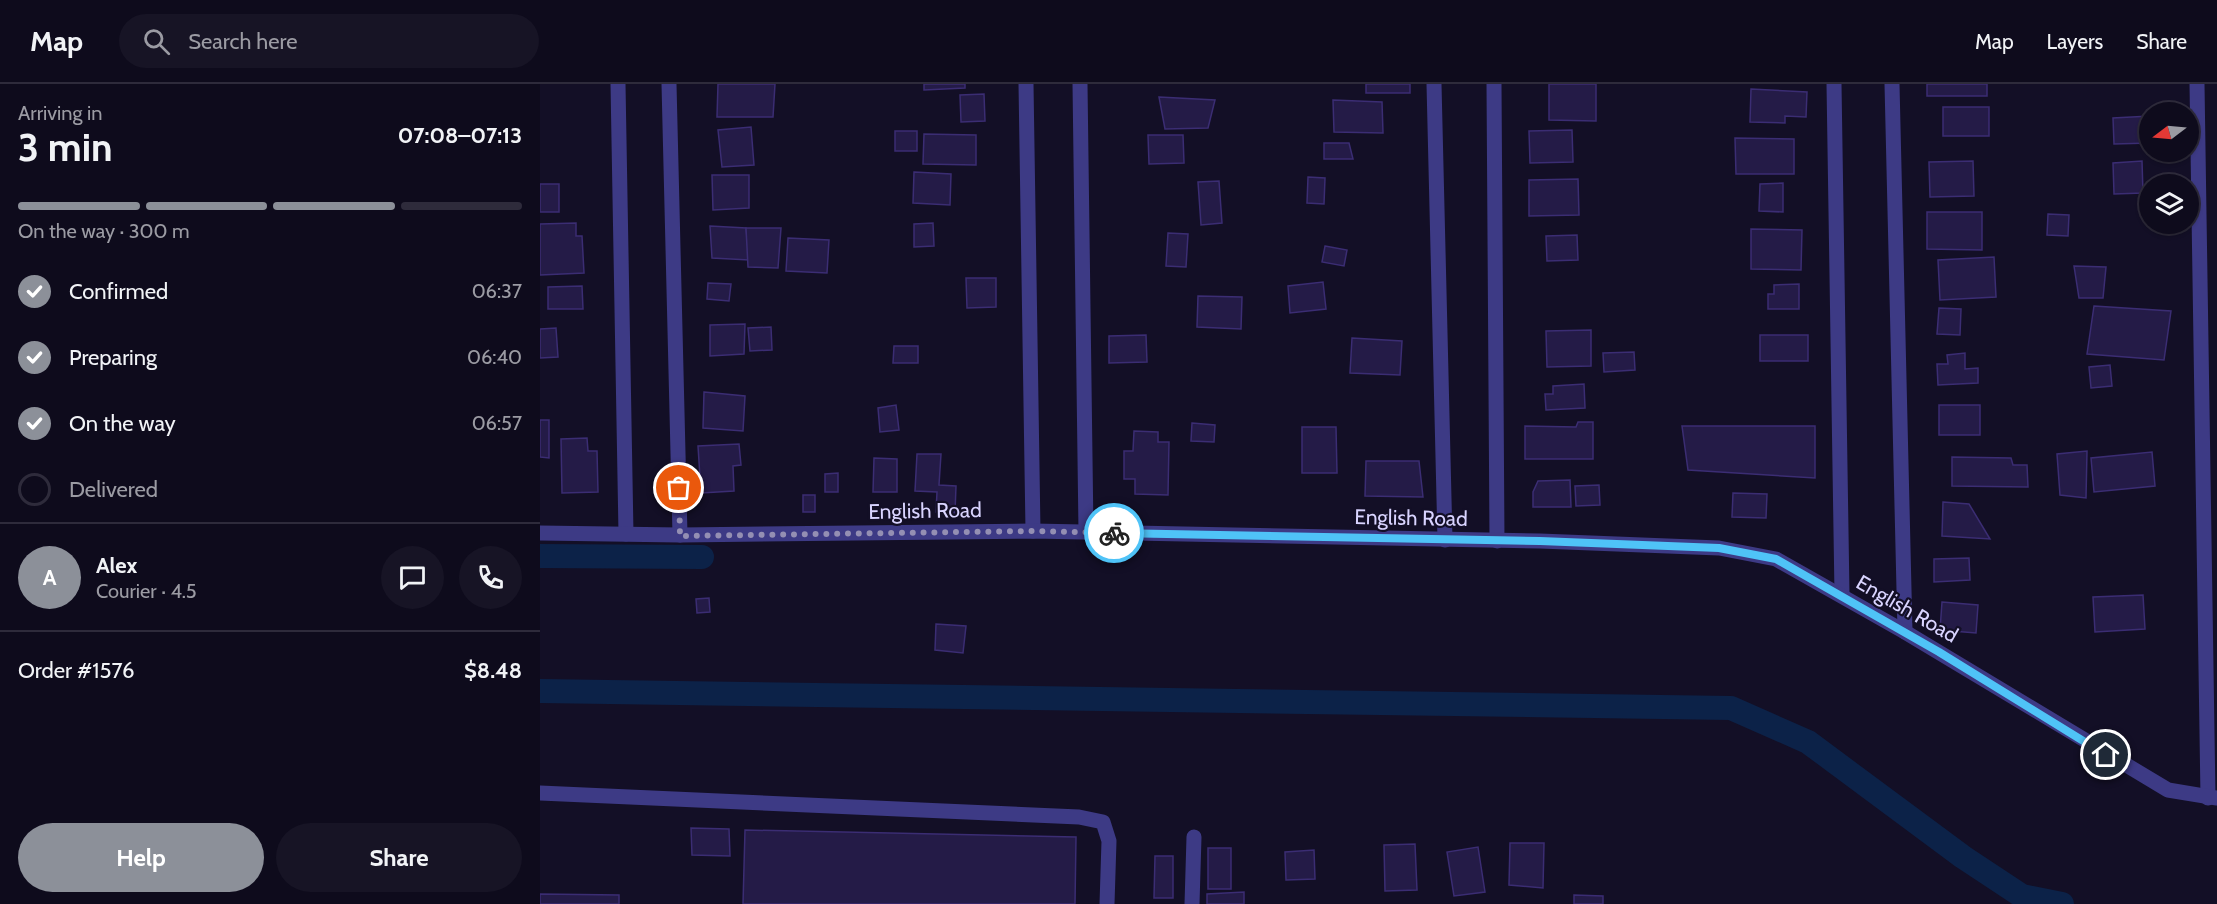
<!DOCTYPE html>
<meta charset="utf-8">
<style>
:root{--surface:#0e0b1c;--page:#171425;--text:#f1f3f6;--muted:#9b9ba3;--line:#2e2b3b;--accent:#8c9099}
body{margin:0;font-family:Cabin,sans-serif;background:var(--page);color:var(--text);height:100vh;display:flex;flex-direction:column;font-size:22px;white-space:nowrap}
*{box-sizing:border-box;margin:0}
p{font-size:20px;color:var(--muted)}
.icon{flex:none;width:33px;height:33px;fill:none;stroke:currentColor;stroke-width:2;stroke-linecap:round;stroke-linejoin:round}
.map{position:relative;flex:1;overflow:hidden}
.details{display:flex;flex-direction:column;background:var(--surface);width:540px}
.details>*{flex:none}
.needle{width:39px;rotate:254deg}
.buttons{position:absolute;left:1599px;top:18px;display:grid;gap:12px}
.buttons a{display:grid;place-items:center;width:60px;height:60px;border-radius:50%;background:var(--surface);box-shadow:0 2px 4px #0004,0 0 0 2px var(--line);font-size:30px}
.pin{position:absolute;display:grid;place-items:center;width:51px;height:51px;color:#fff;margin:-26px;border:3px solid #fff;border-radius:50%;box-shadow:0 2px 6px #0007}
.courier{position:absolute;display:grid;place-items:center;width:60px;height:60px;margin:-30px;border:4px solid #4fc3f7;border-radius:50%;background:#fff;color:#222;box-shadow:0 2px 8px #0007}
.summary em{font-style:normal;font-weight:800}
.summary div{display:flex;flex-direction:column-reverse}
.summary{display:flex;align-items:center;justify-content:space-between;height:102px;padding:0 18px}
h1{font-size:39px;font-weight:800;line-height:45px}
.bar{display:grid;grid-template-columns:repeat(4,1fr);gap:9px 6px;align-content:center;height:72px;padding:0 18px}
.bar i{height:8px;border-radius:4px;background:var(--line)}
.bar .on{background:var(--accent)}
.bar p{grid-column:span 4}
.line{display:flex;align-items:center;gap:15px;padding:0 18px;border-top:2px solid var(--line)}
.line div{flex:1}
.round{display:grid;place-items:center;flex:none;width:63px;height:63px;border-radius:32px;background:var(--page)}
ol{padding:0 18px;list-style:none}
li{display:flex;align-items:center;gap:18px;height:66px}
li p{margin-inline-start:auto}
li .icon{padding:6px;border-radius:50%;background:var(--accent);color:#fff;stroke-width:4}
li:last-child{color:var(--muted)}
li i{width:33px;height:33px;border:3px solid var(--line);border-radius:50%}
.cta{display:flex;gap:12px;margin-top:auto;padding:12px 18px}
.cta a{flex:1;height:69px;border-radius:36px;background:var(--accent);color:#fff;font-size:24px;font-weight:800;line-height:69px;text-align:center}
.cta a+a{background:var(--page);color:var(--text)}
header{display:flex;align-items:center;gap:36px;box-sizing:border-box;height:84px;padding:0 30px;background:var(--surface);border-bottom:2px solid var(--line)}
header strong{font-size:28px}
nav{display:flex;gap:33px;margin-inline-start:auto;font-size:21px}
.search{width:420px;height:54px;background:var(--page);display:flex;align-items:center;gap:15px;box-sizing:border-box;padding:0 21px;border-radius:33px;color:var(--muted);font-size:22px}
main{display:flex;flex:1;min-height:0}
.map>svg:first-child{display:block}
.lines{fill:none;stroke-linecap:round;stroke-linejoin:round}
.canal{stroke:#0c2248;stroke-width:24}
.building{fill:#241b47;stroke:#3b2d73;stroke-width:1.5}
.minor{stroke:#3d3a85;stroke-width:15}
.done{stroke:#948fb3;stroke-width:6;stroke-dasharray:0 10.8}
.route{stroke:#4fc3f7;stroke-width:8}
.labels{text-anchor:middle;stroke-width:4.5;stroke-linejoin:round;paint-order:stroke}
.street-label{font-size:21px;fill:#d9d4ff;stroke:#130f26}
</style>
<header>
<strong>Map</strong>
<div class="search"><svg class="icon" aria-label="search" viewBox="0 0 24 24"><circle cx="10" cy="10" r="6"/><path d="M15 15l6 6"/></svg>Search here</div>
<nav><a>Map</a><a>Layers</a><a>Share</a></nav>
</header>
<main>
<section class="details">
<div class="summary"><div><h1>3 min</h1><p>Arriving in</p></div><em>07:08–07:13</em></div>
<div class="bar"><i class="on"></i><i class="on"></i><i class="on"></i><i></i><p>On the way · 300 m</p></div>
<ol>
<li><svg class="icon" aria-label="check" viewBox="0 0 24 24"><path d="M5 12l5 5 9-10"/></svg>Confirmed<p>06:37</p></li>
<li><svg class="icon" aria-label="check" viewBox="0 0 24 24"><path d="M5 12l5 5 9-10"/></svg>Preparing<p>06:40</p></li>
<li><svg class="icon" aria-label="check" viewBox="0 0 24 24"><path d="M5 12l5 5 9-10"/></svg>On the way<p>06:57</p></li>
<li><i></i>Delivered</li>
</ol>
<div class="line" style="height:108px"><b class="round" style="background:var(--accent);color:#fff">A</b><div><b>Alex</b><p>Courier · 4.5</p></div><a class="round"><svg class="icon" aria-label="chat" viewBox="0 0 24 24"><path d="M4 5h16v11H9l-5 4z"/></svg></a><a class="round"><svg class="icon" aria-label="phone" viewBox="0 0 24 24"><path d="M5 4h4l2 5-3 2q2 4 5 5l2-3 5 2v4C11 20 4 13 5 4z"/></svg></a></div>
<div class="line" style="height:78px"><div>Order #1576</div><b>$8.48</b></div>
<div class="cta"><a>Help</a><a>Share</a></div>
</section>
<div class="map">
<svg width="1677" height="820" viewBox="0 0 1677 820">
<rect width="100%" height="100%" fill="#130f26"/>
<g class="lines">
<!-- canal -->
<g class="canal">
<polyline points="0,472 162,473"/>
<polyline points="0,607 1191,624 1268,658 1423,773 1482,812 1522,820"/>
</g>
</g>
<!-- building -->
<g class="building">
<polygon points="178,0 235,0 233,33 177,33"/>
<polygon points="384,0 425,0 425,4 384,6"/>
<rect x="826" y="0" width="44" height="9"/>
<polygon points="1009,0 1056,0 1056,37 1009,36"/>
<rect x="1387" y="0" width="60" height="12"/>
<polygon points="1211,5 1267,8 1266,33 1245,32 1245,39 1210,38"/>
<polygon points="444,10 445,37 421,38 420,11"/>
<polygon points="619,13 675,16 668,44 625,45"/>
<polygon points="793,16 842,18 843,49 794,48"/>
<rect x="1403" y="23" width="46" height="29"/>
<polygon points="1610,32 1610,59 1574,60 1573,34"/>
<polygon points="211,43 214,81 182,83 178,46"/>
<polygon points="1032,46 1033,78 990,79 989,47"/>
<rect x="355" y="47" width="22" height="20"/>
<polygon points="384,50 436,51 436,81 383,80"/>
<polygon points="608,51 643,51 644,79 609,80"/>
<polygon points="1195,54 1254,55 1254,90 1196,90"/>
<polygon points="784,59 809,59 813,75 784,75"/>
<polygon points="1433,77 1434,112 1390,113 1389,78"/>
<polygon points="1602,77 1603,109 1574,110 1573,79"/>
<polygon points="374,88 411,90 410,121 373,119"/>
<polygon points="172,91 209,91 209,124 173,126"/>
<polygon points="768,93 785,94 784,120 767,119"/>
<polygon points="1038,95 1039,131 989,132 989,96"/>
<polygon points="679,97 682,139 661,141 658,98"/>
<polygon points="1243,99 1243,128 1219,127 1220,100"/>
<rect x="0" y="100" width="19" height="28"/>
<polygon points="1387,128 1442,128 1442,166 1387,165"/>
<polygon points="1508,130 1529,131 1528,152 1507,151"/>
<polygon points="36,139 36,152 42,152 44,189 0,191 0,140"/>
<polygon points="393,139 394,162 374,163 374,140"/>
<polygon points="170,142 206,144 209,176 172,174"/>
<polygon points="206,144 241,144 238,184 208,183"/>
<polygon points="1211,145 1262,146 1261,186 1211,185"/>
<polygon points="628,149 648,150 646,183 626,182"/>
<polygon points="1037,151 1038,176 1007,177 1006,152"/>
<polygon points="248,154 289,156 287,189 246,187"/>
<polygon points="785,162 807,166 804,182 782,178"/>
<polygon points="1454,173 1456,213 1400,216 1398,176"/>
<polygon points="1534,182 1566,183 1563,214 1539,214"/>
<polygon points="426,194 456,194 456,223 427,224"/>
<polygon points="783,198 786,225 750,229 748,202"/>
<polygon points="168,199 191,200 189,217 167,215"/>
<polygon points="1259,200 1259,225 1228,225 1228,210 1234,210 1234,201"/>
<polygon points="42,202 43,225 8,225 8,203"/>
<polygon points="658,212 702,213 701,245 657,243"/>
<polygon points="1554,222 1631,227 1624,276 1547,270"/>
<polygon points="1399,224 1421,225 1420,251 1397,250"/>
<polygon points="205,240 204,270 170,272 170,241"/>
<polygon points="231,243 232,266 210,267 208,244"/>
<polygon points="16,244 18,273 0,274 0,245"/>
<polygon points="1051,246 1051,282 1007,283 1006,247"/>
<polygon points="606,251 607,278 569,279 569,252"/>
<rect x="1220" y="251" width="48" height="26"/>
<polygon points="812,254 862,257 860,291 810,289"/>
<polygon points="354,262 378,262 378,279 353,279"/>
<polygon points="1094,268 1095,286 1064,288 1063,269"/>
<polygon points="1425,269 1425,285 1438,284 1438,299 1398,301 1397,280 1408,280 1407,271"/>
<polygon points="1570,281 1572,302 1551,304 1549,283"/>
<polygon points="1044,300 1045,324 1006,326 1005,310 1013,310 1013,302"/>
<polygon points="164,308 205,312 203,347 163,344"/>
<polygon points="356,321 359,346 340,348 338,324"/>
<rect x="1399" y="321" width="41" height="30"/>
<polygon points="0,336 9,336 9,374 0,373"/>
<polygon points="1038,338 1053,338 1053,375 985,375 985,342 1036,343"/>
<polygon points="652,339 675,341 674,358 651,357"/>
<polygon points="1142,342 1275,342 1275,394 1148,386"/>
<polygon points="762,343 796,343 797,389 762,389"/>
<polygon points="594,347 618,348 618,358 629,358 628,411 595,410 595,395 584,395 584,367 593,367"/>
<polygon points="47,354 48,367 57,367 58,408 22,409 21,355"/>
<polygon points="199,360 201,381 193,382 194,407 161,409 158,362"/>
<polygon points="1547,367 1546,414 1520,411 1517,370"/>
<polygon points="1612,368 1615,402 1554,408 1551,374"/>
<polygon points="377,370 401,370 399,401 416,402 415,429 396,428 397,408 375,407"/>
<polygon points="1412,373 1471,374 1473,381 1487,381 1488,403 1412,402"/>
<polygon points="334,374 357,375 357,408 333,408"/>
<polygon points="826,377 879,377 883,413 825,412"/>
<polygon points="298,389 298,408 285,408 285,390"/>
<polygon points="1030,396 1031,423 993,423 993,408 998,397"/>
<polygon points="1059,401 1060,421 1036,422 1035,402"/>
<polygon points="1193,409 1227,410 1226,434 1192,433"/>
<rect x="263" y="411" width="12" height="17"/>
<polygon points="1403,418 1429,420 1450,455 1402,452"/>
<polygon points="1429,474 1430,496 1394,498 1394,475"/>
<polygon points="1603,511 1605,545 1555,548 1553,513"/>
<polygon points="169,514 170,528 157,529 156,515"/>
<polygon points="1402,518 1438,521 1436,549 1400,546"/>
<polygon points="396,540 426,542 423,569 395,566"/>
<polygon points="151,744 189,745 190,772 152,771"/>
<polygon points="205,746 536,753 535,820 203,820"/>
<polygon points="970,759 1004,759 1003,804 969,801"/>
<polygon points="875,760 877,806 845,807 844,761"/>
<polygon points="938,763 945,808 914,812 907,768"/>
<rect x="668" y="764" width="23" height="41"/>
<polygon points="774,766 775,795 746,796 745,768"/>
<polygon points="615,772 633,772 633,814 614,814"/>
<polygon points="704,808 704,820 667,820 667,810"/>
<polygon points="0,810 79,811 79,820 0,820"/>
<polygon points="1034,811 1063,812 1063,820 1034,820"/>
</g>
<g class="lines">
<!-- minor -->
<g class="minor">
<polyline points="78,0 86,450"/>
<polyline points="129,0 140,451"/>
<polyline points="486,0 493,447"/>
<polyline points="540,0 546,448"/>
<polyline points="894,0 905,456"/>
<polyline points="954,0 957,457"/>
<polyline points="1294,0 1302,511"/>
<polyline points="1352,0 1365,548"/>
<polyline points="1657,0 1668,714"/>
<polyline points="0,449 140,451 493,447 1000,457 1179,464 1236,475 1365,548 1628,706 1677,714"/>
<polyline points="0,709 539,733 563,738 569,757 567,820"/>
<polyline points="652,820 654,753"/>
</g>
</g>
<g class="lines">
<!-- done -->
<polyline class="done" points="139,404 140,452 493,447 574,449"/>
<!-- route -->
<polyline class="route" points="574,449 1000,457 1179,464 1236,475 1399,568 1566,671"/>
</g>
<g class="labels">
<!-- street labels -->
<g class="street-label">
<text transform="translate(385 427) rotate(-1)" y="7">English Road</text>
<text transform="translate(871 434) rotate(1)" y="7">English Road</text>
<text transform="translate(1367 525) rotate(30)" y="7">English Road</text>
</g>
</g>
</svg>
<div class="buttons">
<a><svg class="needle" viewBox="-14 -14 28 28"><path d="M0-13l5 13h-10z" fill="#e53935"/><path d="M0 13l5-13h-10z" fill="#9b9ba3"/></svg></a>
<a><svg class="icon" aria-label="layers" viewBox="0 0 24 24"><path d="M12 4l9 5-9 5-9-5zM3 14l9 5 9-5"/></svg></a>
</div>
<div class="pin" style="left:139px;top:404px;background:#ea580c"><svg class="icon" aria-label="bag" viewBox="0 0 24 24"><path d="M5 8h14l-1 12H6zM9 8a3 3 0 0 1 6 0"/></svg></div>
<div class="pin" style="left:1566px;top:671px;background:#1f2937"><svg class="icon" aria-label="home" viewBox="0 0 24 24"><path d="M3 11l9-7 9 7M6 9v11h12V9"/></svg></div>
<div class="courier" style="left:574px;top:449px"><svg class="icon" aria-label="bike" viewBox="0 0 24 24"><circle cx="6" cy="16" r="4"/><circle cx="18" cy="16" r="4"/><path d="M6 16l4-8h5l3 8M10 8l3 8H6M13 5h3"/></svg></div>
</div>
</main>
